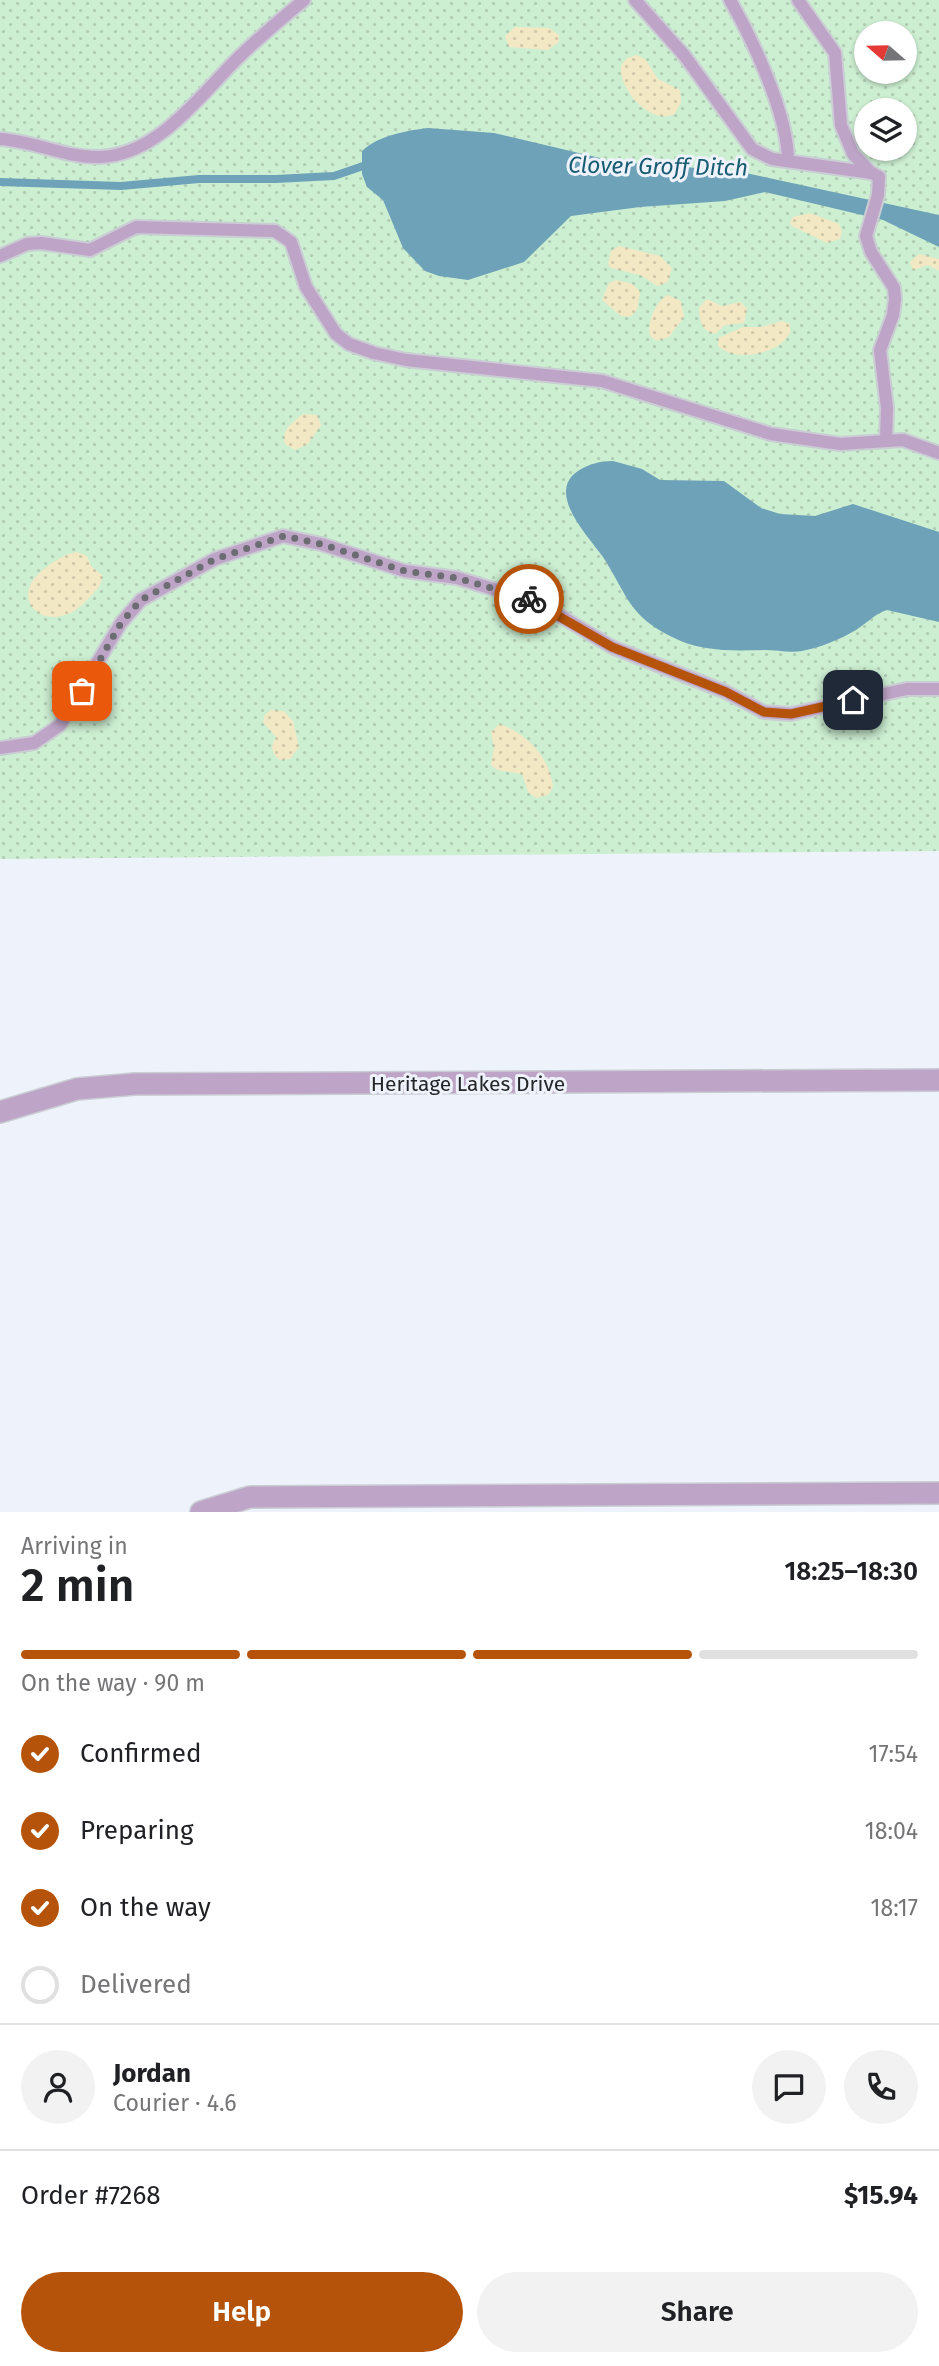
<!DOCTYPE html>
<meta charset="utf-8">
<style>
:root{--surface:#fff;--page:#f2f2f2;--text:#202124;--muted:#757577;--line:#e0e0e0;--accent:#b45309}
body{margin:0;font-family:"Fira Sans",sans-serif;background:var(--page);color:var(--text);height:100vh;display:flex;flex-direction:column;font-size:26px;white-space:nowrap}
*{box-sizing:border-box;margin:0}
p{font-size:23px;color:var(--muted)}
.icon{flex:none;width:38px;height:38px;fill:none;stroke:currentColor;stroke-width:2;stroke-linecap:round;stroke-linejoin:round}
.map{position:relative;height:1512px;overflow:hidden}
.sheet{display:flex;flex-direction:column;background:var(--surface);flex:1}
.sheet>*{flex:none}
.needle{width:46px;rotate:290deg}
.fabs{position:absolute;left:854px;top:21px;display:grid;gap:14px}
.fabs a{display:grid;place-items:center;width:63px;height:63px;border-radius:50%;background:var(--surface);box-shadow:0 2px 5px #0004;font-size:35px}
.pin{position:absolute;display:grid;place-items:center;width:60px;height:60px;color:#fff;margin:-30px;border-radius:14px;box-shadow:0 4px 10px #0006}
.courier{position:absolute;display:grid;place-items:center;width:70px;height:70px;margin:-35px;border:5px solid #b45309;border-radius:50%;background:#fff;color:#222;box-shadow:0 2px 9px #0007}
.overview em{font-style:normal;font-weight:600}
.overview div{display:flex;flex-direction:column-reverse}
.overview{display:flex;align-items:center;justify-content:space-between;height:119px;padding:0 21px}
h1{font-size:46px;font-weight:600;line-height:52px}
.bar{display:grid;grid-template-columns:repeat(4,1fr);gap:10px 7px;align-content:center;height:84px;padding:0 21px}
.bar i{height:9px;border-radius:5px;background:var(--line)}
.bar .current{background:var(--accent)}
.bar p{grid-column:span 4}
.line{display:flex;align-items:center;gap:18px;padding:0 21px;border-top:2px solid var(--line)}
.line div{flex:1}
.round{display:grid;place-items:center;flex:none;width:74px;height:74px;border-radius:37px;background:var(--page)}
ol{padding:0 21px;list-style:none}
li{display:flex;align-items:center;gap:21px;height:77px}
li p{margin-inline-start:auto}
li .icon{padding:7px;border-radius:50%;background:var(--accent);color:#fff;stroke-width:4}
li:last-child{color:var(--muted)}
li i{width:38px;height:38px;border:4px solid var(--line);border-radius:50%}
.cta{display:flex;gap:14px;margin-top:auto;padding:14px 21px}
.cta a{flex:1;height:80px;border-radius:42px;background:var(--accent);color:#fff;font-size:28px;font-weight:600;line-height:80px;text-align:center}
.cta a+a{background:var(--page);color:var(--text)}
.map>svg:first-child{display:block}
.grass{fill:url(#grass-dots);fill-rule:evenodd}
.sand{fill:url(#sand-dots)}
.water{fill:#6da2b9}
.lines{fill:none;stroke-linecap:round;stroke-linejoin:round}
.stream{stroke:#6da2b9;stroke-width:8}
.service-casing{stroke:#cacdd4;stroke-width:16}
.minor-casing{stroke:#cacdd4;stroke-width:24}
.service{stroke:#bea4c6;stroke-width:12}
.minor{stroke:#bea4c6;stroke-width:21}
.done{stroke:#6b6d72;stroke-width:7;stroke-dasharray:0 12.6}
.route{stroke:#b45309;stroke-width:9}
.labels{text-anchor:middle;stroke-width:6;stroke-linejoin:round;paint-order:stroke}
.street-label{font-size:21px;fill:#252629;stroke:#eef2fa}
.water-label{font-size:23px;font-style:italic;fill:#185c74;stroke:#eef2fa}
</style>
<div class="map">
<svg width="939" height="1512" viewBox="0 0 939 1512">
<defs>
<pattern id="grass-dots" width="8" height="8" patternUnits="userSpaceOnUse" patternTransform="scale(1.75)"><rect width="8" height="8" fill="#cceed1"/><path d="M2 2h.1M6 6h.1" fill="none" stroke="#afccb3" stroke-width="1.8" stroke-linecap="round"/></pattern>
<pattern id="sand-dots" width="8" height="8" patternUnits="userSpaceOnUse" patternTransform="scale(1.75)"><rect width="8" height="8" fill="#f2e8c3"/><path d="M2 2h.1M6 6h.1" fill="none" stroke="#cfc7a8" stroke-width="1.8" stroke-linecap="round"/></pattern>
</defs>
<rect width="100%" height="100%" fill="#eef2fa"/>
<!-- grass -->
<path class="grass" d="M0 0H939V851L0 859ZM866 33H905V72H866ZM866 110H905V149H866Z"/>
<!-- sand -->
<g class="sand">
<polygon points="515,27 549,28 559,35 559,42 548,50 509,47 505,36"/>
<path d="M637 55 646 60 658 79 680 90 681 102 675 114C651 126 618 89 621 66L627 58Z"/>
<polygon points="810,213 839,224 842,231 840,239 827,243 792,226 790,222 793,217"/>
<polygon points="619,246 660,256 672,268 668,282 658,286 640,275 611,268 608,264 611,251"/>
<polygon points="919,254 939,259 939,271 928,265 913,270 910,262"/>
<polygon points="616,280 633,284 640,292 637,310 630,317 621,316 602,300 609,283"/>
<path d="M668 295 681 301 684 317 669 337 657 341 650 336C647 323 655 301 668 295Z"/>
<path d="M707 299 722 306 741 302 747 309 744 323 725 325 715 334C701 331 700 321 699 308Z"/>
<path d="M782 321 790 324V333C779 354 736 363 718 346V338L743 327H761Z"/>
<path d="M303 414 317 415 321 425 308 444 295 450 285 444C281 430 293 422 303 414Z"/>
<path d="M77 552 87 556 91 566 102 575C103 585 93 594 86 601 50 640 0 599 48 566 57 560 66 553 77 552Z"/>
<path d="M271 710 284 711 293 721 299 747 290 759 280 760C271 754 270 745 276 737L263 722 265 715Z"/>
<path d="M499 724C527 733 550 758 553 787L548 795 536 798 528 792 522 774 497 770 491 765 494 747 491 732Z"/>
</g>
<!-- water -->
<g class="water">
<path d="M428 128 494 133 617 162 737 171 939 215V247L883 220 765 192 725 201 640 207 571 216 524 262 468 280 439 276 425 271 403 248 383 200 367 187 362 174V151C379 135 406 131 428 128Z"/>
<path d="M613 461 642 469 660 480 724 481 761 508 780 514 815 516 853 504 939 532V622L887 610C876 613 867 623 856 630 841 639 819 648 802 651 789 653 777 650 764 650 732 651 700 652 670 636 628 615 627 594 603 557 589 537 545 493 578 471 589 464 600 461 613 461Z"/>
</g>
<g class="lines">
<!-- stream -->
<polyline class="stream" points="0,182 121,186 199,179 276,179 334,176 369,164"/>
<defs>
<g id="service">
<polyline points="635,0 684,55 752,149 772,159 872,173 879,177 878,195 866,236 871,252 894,288 895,299 893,315 880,350 887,408 886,440"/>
<path d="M730 0C753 40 788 115 788 161"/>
<polyline points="798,0 835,53 841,125 853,154 871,173"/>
<path d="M0 139C34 141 66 158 100 157 159 155 201 94 240 56 260 37 282 18 304 0"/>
<polyline points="0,256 27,244 41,243 90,250 136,227 275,231 291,242 306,287 336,334 349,344 374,353 406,360 602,381 771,434 840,444 903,440 939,453"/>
<polyline points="0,748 34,743 60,725 121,623 141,600 215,559 283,536 321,544 405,571 457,578 537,602 612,647 726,692 764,712 791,714 907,689 939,689"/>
</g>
<g id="minor">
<polyline points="0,1112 77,1089 135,1084 939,1080"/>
<polyline points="201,1512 250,1497 939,1493"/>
</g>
</defs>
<!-- service casing -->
<use href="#service" class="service-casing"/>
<!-- minor casing -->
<use href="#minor" class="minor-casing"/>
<!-- service -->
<use href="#service" class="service"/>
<!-- minor -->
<use href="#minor" class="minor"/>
</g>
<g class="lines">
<!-- done -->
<polyline class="done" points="82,691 121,623 141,600 215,559 284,536 321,544 405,571 457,578 529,599"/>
<!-- route -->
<polyline class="route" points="529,599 612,647 726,692 764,712 791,714 853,700"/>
</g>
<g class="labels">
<!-- street labels -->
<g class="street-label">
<text x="468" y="1091">Heritage Lakes Drive</text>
</g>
<!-- water labels -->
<g class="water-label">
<text transform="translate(658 166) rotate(1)" y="8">Clover Groff Ditch</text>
</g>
</g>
</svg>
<div class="fabs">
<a><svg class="needle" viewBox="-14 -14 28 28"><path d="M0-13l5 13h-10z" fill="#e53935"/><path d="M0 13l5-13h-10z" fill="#757577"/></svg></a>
<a><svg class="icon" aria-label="layers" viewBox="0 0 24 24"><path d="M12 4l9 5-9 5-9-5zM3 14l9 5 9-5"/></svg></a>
</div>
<div class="pin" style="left:82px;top:691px;background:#ea580c"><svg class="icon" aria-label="bag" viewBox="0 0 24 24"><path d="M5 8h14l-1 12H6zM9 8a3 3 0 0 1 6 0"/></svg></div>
<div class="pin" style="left:853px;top:700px;background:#1f2937"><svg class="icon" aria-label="home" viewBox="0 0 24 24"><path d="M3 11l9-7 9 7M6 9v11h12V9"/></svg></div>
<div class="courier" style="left:529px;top:599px"><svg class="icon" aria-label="bike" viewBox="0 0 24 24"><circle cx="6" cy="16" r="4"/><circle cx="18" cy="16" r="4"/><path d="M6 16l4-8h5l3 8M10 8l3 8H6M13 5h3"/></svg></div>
</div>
<section class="sheet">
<div class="overview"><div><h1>2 min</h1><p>Arriving in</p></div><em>18:25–18:30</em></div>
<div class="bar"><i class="current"></i><i class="current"></i><i class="current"></i><i></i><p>On the way · 90 m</p></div>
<ol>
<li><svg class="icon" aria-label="check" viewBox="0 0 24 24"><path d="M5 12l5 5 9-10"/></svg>Confirmed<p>17:54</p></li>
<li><svg class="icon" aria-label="check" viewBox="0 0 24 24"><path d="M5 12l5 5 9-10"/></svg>Preparing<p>18:04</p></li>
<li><svg class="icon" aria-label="check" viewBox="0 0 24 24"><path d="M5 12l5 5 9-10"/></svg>On the way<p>18:17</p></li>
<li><i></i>Delivered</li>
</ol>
<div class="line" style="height:126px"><a class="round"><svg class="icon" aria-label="person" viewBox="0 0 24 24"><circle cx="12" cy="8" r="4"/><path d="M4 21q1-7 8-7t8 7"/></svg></a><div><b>Jordan</b><p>Courier · 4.6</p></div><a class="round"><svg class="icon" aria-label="chat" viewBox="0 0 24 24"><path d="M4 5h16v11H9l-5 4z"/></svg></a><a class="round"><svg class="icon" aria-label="phone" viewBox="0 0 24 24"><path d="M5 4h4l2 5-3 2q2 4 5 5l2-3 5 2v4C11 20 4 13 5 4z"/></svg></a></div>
<div class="line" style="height:91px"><div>Order #7268</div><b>$15.94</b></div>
<div class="cta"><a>Help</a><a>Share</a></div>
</section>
